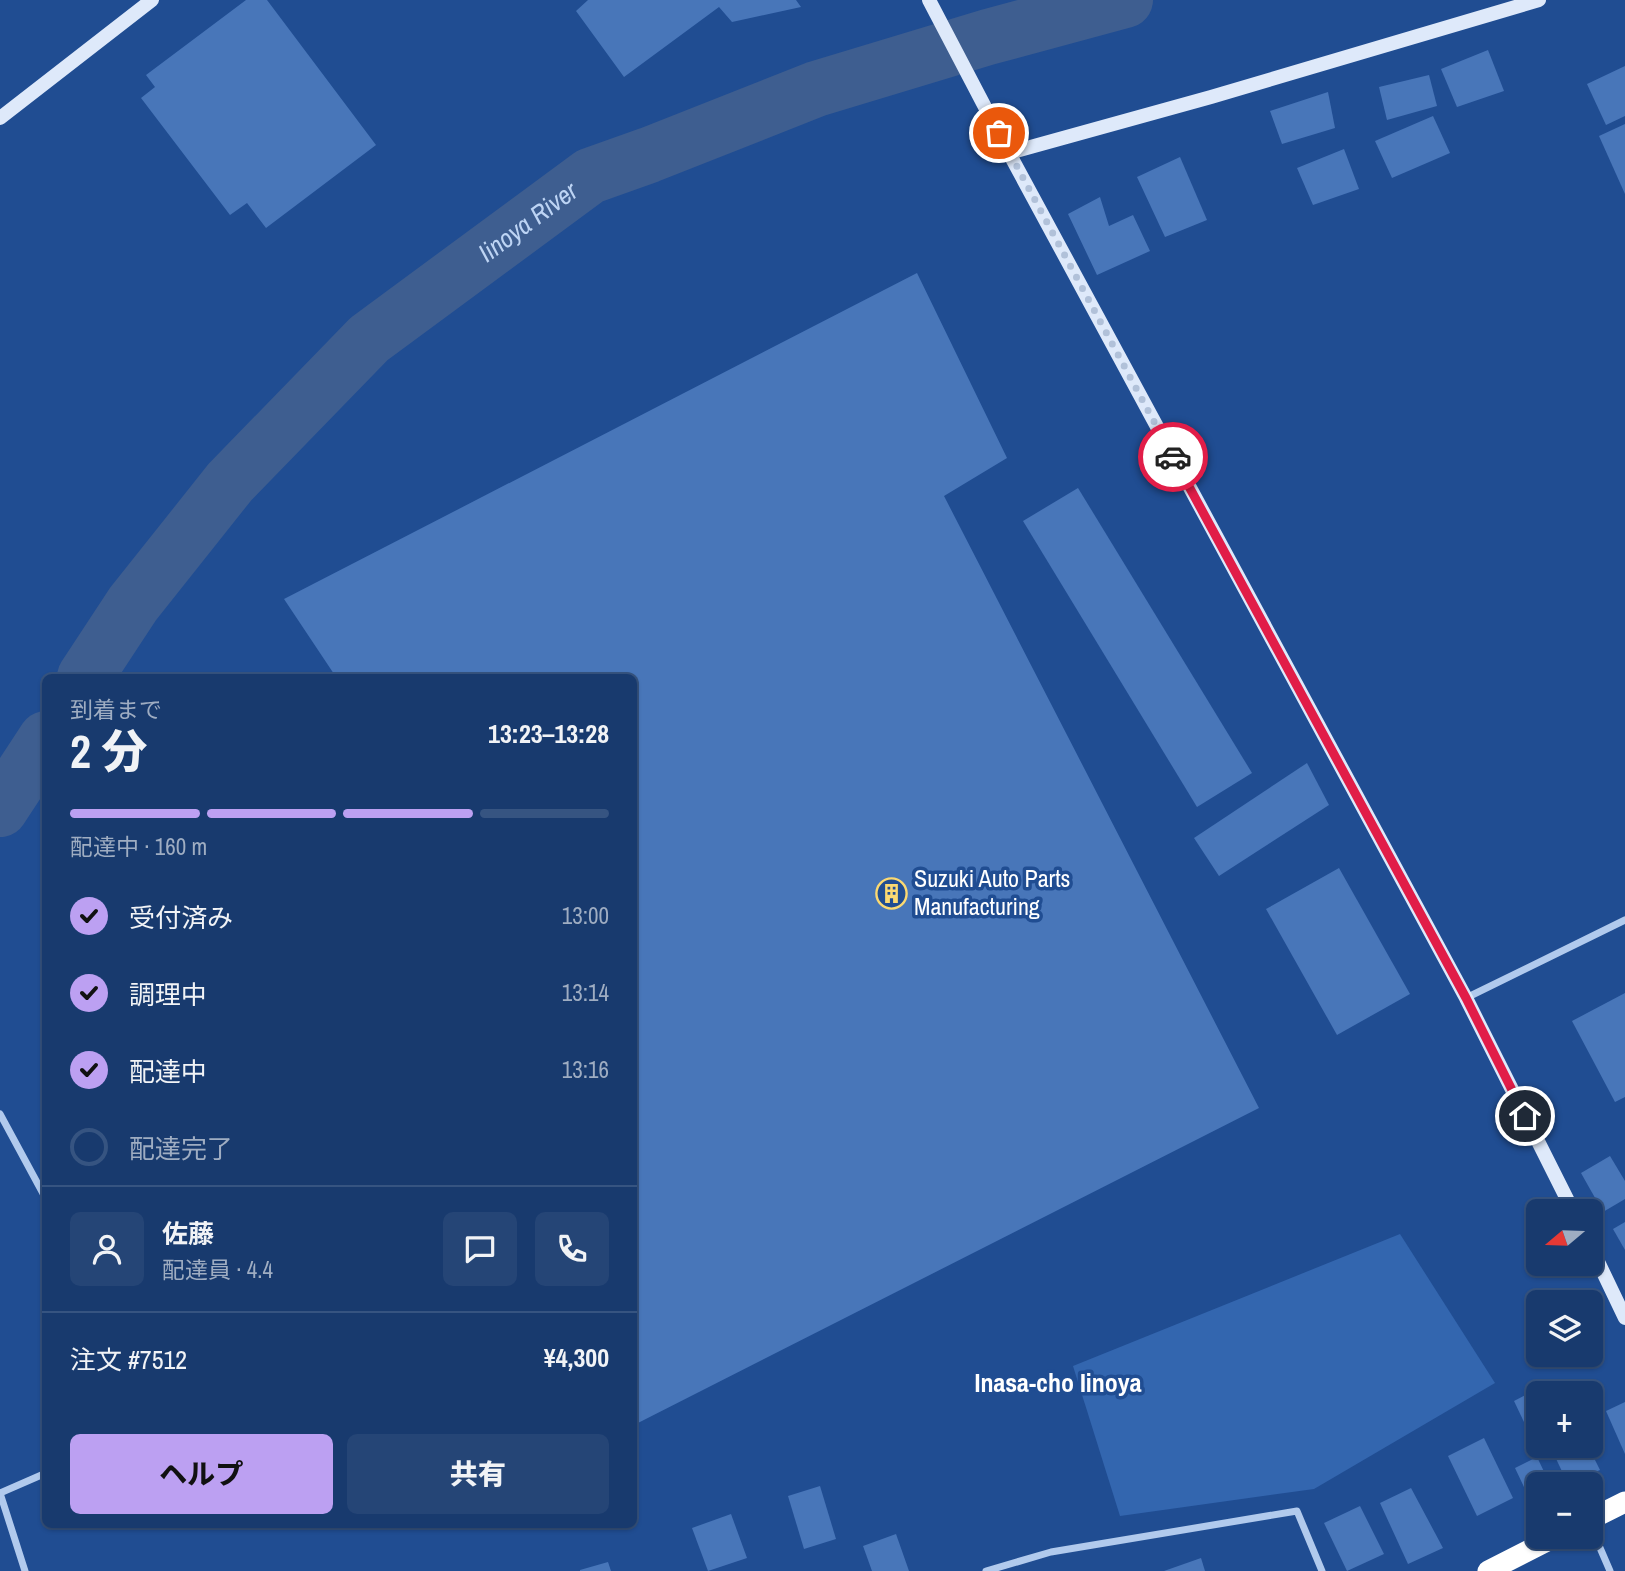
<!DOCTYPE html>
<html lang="ja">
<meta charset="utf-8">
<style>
:root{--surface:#183a6e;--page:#254576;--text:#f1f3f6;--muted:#9fadc2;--line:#365481;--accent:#bca0f2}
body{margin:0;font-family:"Archivo Narrow","Noto Sans JP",sans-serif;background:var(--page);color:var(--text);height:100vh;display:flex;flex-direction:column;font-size:26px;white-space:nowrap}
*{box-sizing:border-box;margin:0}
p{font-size:23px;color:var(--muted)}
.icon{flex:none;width:38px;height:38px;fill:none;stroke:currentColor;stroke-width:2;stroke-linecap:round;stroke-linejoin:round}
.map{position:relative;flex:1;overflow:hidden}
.panel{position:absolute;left:42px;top:674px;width:595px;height:854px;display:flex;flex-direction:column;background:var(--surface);border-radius:10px;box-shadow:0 2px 5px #0004,0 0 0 2px var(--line)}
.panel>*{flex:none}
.needle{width:46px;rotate:251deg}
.controls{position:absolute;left:1526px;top:1199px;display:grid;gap:14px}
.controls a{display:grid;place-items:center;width:77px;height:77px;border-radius:10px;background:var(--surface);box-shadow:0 2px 5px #0004,0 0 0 2px var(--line);font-size:35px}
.pin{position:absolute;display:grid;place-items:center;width:60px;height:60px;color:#fff;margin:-30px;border:4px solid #fff;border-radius:50%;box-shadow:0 2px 7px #0007}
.courier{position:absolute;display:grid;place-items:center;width:70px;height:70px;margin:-35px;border:5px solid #e11d48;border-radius:50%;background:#fff;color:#222;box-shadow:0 2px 9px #0007}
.headline em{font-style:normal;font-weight:800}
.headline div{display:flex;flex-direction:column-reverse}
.headline{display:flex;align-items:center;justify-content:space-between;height:119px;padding:0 28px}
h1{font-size:46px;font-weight:800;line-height:52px}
.bar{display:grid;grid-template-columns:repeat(4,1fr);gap:10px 7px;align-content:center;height:84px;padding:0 28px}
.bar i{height:9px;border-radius:5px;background:var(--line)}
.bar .selected{background:var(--accent)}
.bar p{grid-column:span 4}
.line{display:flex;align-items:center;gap:18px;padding:0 28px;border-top:2px solid var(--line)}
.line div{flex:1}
.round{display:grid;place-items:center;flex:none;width:74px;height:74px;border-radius:10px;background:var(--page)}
ol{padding:0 28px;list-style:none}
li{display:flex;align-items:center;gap:21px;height:77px}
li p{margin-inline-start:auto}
li .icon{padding:7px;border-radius:50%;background:var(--accent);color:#111;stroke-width:4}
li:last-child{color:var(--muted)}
li i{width:38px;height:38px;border:4px solid var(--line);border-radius:50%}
.primary-button{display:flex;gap:14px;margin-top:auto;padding:14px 28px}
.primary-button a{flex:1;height:80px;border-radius:10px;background:var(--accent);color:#111;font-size:28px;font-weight:800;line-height:80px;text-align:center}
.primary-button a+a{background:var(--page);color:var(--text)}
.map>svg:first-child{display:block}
.green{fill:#3366af}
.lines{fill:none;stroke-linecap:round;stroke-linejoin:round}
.river{stroke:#3e5e90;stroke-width:56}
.building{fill:#4876b9}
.street{stroke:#b1caed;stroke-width:7}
.secondary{stroke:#dee9fa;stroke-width:14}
.highway{stroke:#fff;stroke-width:21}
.done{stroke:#b1c1d9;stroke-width:7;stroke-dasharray:0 12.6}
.route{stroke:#e11d48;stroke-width:9}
.labels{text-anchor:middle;stroke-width:7;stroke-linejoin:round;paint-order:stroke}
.poi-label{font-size:24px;fill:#fff;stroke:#204d92;text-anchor:start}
.water-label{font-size:26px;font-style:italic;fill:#bdd4f4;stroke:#204d92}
.neighbourhood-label{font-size:26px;font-weight:bold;fill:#fff;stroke:#204d92}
</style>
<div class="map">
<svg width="1625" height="1571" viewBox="0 0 1625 1571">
<rect width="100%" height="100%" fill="#204d92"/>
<!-- green -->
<polygon class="green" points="1400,1234 1495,1383 1314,1489 1120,1516 1073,1366"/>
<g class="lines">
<!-- river -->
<g class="river">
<path id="s1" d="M85 677 133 604 230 482 369 339 590 176 649 155 816 89 988 37 1125 0"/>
<polyline points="0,809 46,739"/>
</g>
</g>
<!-- building -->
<g class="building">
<polygon points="246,0 267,0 376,145 266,228 247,203 230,215 141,98 155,87 146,75"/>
<polygon points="588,0 796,0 801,7 732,22 719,7 624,77 576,11"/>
<polygon points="1488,50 1504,91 1457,107 1441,69"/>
<polygon points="1625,66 1625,116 1606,125 1587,84"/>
<polygon points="1429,75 1437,106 1387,120 1379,87"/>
<polygon points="1328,92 1335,128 1282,144 1270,111"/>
<polygon points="1433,116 1450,153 1392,178 1375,141"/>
<polygon points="1625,124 1625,194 1599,136"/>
<polygon points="1344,149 1359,189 1313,205 1297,168"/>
<polygon points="1180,157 1207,220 1165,237 1137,177"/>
<polygon points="1100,197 1109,226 1133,215 1150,251 1097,275 1068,214"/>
<polygon points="917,273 1007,458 944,496 1259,1108 634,1425 634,677 336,677 284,599"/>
<polygon points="1078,488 1252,773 1197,807 1023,521"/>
<polygon points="1307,763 1329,805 1219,876 1194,838"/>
<polygon points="1339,868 1410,994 1337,1035 1266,909"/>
<polygon points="1625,993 1625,1097 1615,1102 1572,1021"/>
<polygon points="1610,1156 1625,1181 1625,1199 1603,1212 1581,1173"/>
<polygon points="1625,1222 1625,1250 1613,1229"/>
<polygon points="1535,1390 1538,1396 1538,1438 1533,1441 1514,1401"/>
<polygon points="1625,1402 1625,1454 1606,1411"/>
<polygon points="1484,1438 1513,1498 1477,1516 1448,1456"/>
<polygon points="1550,1446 1588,1446 1600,1470 1568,1484"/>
<polygon points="1537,1457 1550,1484 1538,1484 1538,1506 1534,1508 1515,1468"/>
<polygon points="820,1486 836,1539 804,1549 788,1496"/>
<polygon points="1411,1488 1443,1548 1408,1564 1380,1503"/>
<polygon points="1360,1506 1384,1554 1347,1571 1324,1523"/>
<polygon points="731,1514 747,1558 708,1571 692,1528"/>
<polygon points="896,1534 909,1571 872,1571 863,1546"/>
<polygon points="1201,1558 1205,1571 1164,1571"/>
<polygon points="608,1562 611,1571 580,1571 580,1570"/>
</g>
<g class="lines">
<!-- street -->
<g class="street">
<polyline points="1466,998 1625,920"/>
<polyline points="0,1114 46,1199"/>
<polyline points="0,1493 25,1571"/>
<polyline points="0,1493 46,1473"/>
<polyline points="1591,1527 1610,1571"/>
<polyline points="986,1571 1051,1552 1297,1511 1322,1571"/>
</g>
<!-- secondary -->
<g class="secondary">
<polyline points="929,0 1009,153 1466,998 1573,1211"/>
<polyline points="0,118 152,0"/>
<polyline points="1009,153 1211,97 1539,0"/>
<polyline points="1591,1247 1625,1318"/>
</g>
<!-- highway -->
<g class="highway">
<polyline points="1591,1519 1625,1502"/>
<polyline points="1488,1571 1557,1536"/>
</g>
</g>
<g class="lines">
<!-- done -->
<polyline class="done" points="999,133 1173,457"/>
<!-- route -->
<polyline class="route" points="1173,457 1466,998 1525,1116"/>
</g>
<!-- icons -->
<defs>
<symbol id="building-ring" viewBox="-11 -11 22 22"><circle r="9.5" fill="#204d92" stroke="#fbd972" stroke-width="1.5"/><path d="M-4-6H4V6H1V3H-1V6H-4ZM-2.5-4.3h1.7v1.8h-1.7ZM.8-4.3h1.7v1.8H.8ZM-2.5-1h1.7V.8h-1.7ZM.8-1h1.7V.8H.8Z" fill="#fbd972"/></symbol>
</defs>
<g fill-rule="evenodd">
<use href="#building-ring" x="874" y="876" width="35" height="35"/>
</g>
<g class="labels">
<!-- poi labels -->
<g class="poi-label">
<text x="914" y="887">Suzuki Auto Parts<tspan x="914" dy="28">Manufacturing</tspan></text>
</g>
<!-- water labels -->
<g class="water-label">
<text dy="9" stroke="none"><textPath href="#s1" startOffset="640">Iinoya River</textPath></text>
</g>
<!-- neighbourhood labels -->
<g class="neighbourhood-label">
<text x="1058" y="1392">Inasa-cho Iinoya</text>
</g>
</g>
</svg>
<div class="controls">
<a><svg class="needle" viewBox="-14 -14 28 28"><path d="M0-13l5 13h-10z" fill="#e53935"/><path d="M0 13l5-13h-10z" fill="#9fadc2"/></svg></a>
<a><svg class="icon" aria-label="layers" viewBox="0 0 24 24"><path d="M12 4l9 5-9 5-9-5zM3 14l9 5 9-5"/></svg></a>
<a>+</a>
<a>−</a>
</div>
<div class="pin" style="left:999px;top:133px;background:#ea580c"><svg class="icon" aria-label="bag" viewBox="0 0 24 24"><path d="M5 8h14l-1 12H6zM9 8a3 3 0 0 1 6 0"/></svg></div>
<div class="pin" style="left:1525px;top:1116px;background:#1f2937"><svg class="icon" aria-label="home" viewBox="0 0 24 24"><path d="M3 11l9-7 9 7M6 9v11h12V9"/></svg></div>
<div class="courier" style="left:1173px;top:457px"><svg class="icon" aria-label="car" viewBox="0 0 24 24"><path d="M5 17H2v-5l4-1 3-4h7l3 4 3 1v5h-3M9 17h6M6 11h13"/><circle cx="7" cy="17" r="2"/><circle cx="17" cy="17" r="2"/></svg></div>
<section class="panel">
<div class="headline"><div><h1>2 分</h1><p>到着まで</p></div><em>13:23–13:28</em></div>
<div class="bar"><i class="selected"></i><i class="selected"></i><i class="selected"></i><i></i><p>配達中 · 160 m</p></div>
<ol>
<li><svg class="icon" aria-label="check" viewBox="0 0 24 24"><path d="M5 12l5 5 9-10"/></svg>受付済み<p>13:00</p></li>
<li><svg class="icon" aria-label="check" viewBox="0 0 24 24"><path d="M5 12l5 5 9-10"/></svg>調理中<p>13:14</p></li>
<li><svg class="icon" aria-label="check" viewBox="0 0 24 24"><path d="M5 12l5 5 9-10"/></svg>配達中<p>13:16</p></li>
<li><i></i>配達完了</li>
</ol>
<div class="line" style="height:126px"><a class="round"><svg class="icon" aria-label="person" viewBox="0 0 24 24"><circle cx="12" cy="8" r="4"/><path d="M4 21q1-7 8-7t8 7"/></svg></a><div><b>佐藤</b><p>配達員 · 4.4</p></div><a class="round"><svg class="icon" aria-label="chat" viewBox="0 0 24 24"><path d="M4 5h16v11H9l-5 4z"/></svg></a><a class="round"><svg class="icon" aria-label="phone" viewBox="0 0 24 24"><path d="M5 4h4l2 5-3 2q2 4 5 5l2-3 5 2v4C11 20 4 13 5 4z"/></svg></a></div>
<div class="line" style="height:91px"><div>注文 #7512</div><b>¥4,300</b></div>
<div class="primary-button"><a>ヘルプ</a><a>共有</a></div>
</section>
</div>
